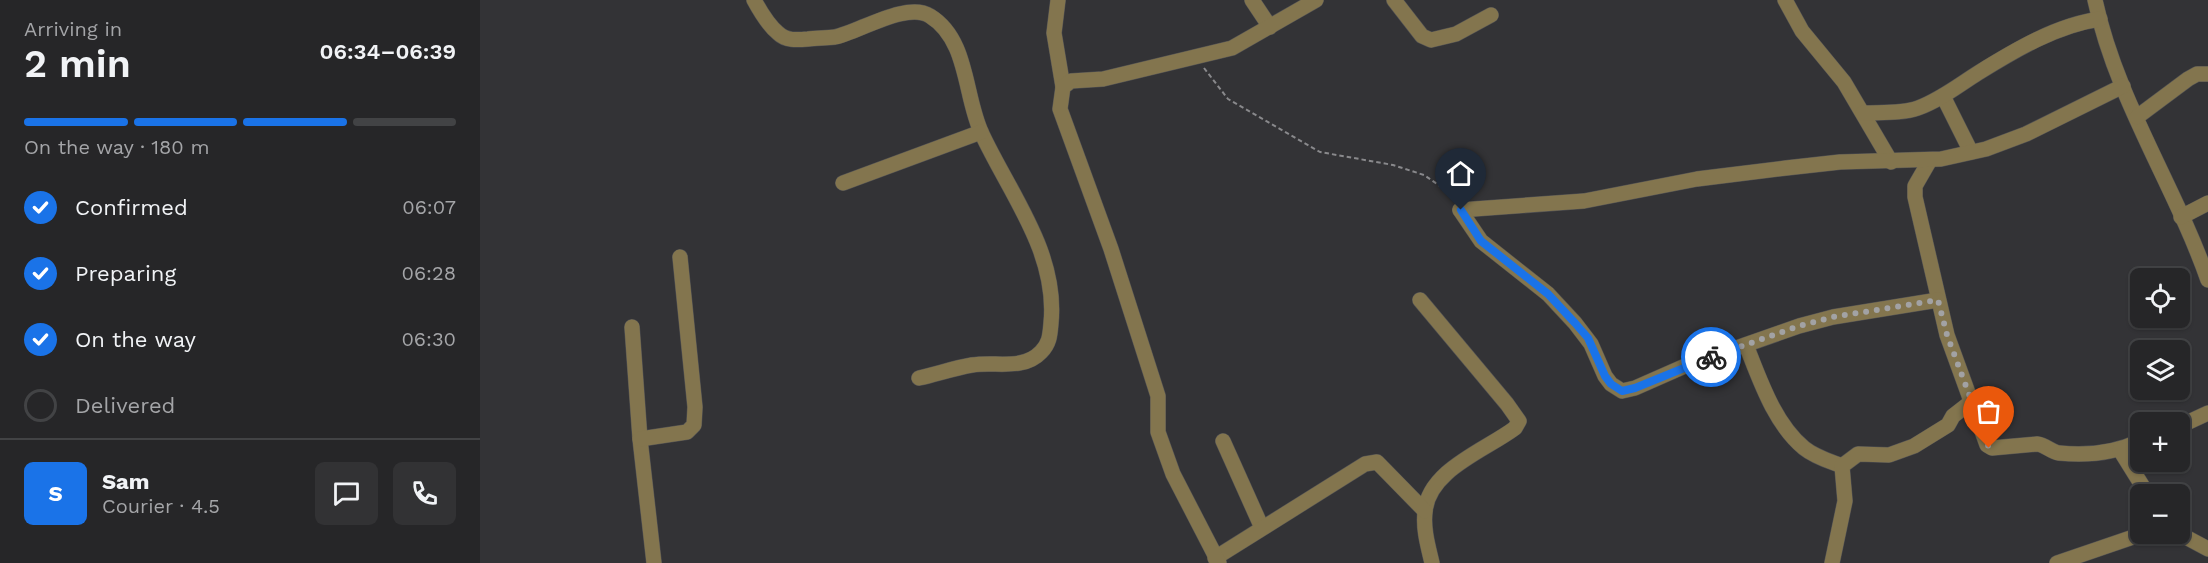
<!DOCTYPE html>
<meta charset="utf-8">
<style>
:root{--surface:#262628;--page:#323234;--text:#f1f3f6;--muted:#a4a5a8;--line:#424345;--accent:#1a73e8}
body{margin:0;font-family:"Work Sans",sans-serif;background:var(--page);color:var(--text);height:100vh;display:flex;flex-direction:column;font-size:22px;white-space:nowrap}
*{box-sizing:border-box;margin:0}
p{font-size:20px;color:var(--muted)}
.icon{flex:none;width:33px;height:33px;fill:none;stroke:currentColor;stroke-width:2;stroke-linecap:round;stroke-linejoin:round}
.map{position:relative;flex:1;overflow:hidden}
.details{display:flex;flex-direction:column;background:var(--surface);width:480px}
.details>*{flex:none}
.fabs{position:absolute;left:1650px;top:268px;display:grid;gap:12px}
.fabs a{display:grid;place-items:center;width:60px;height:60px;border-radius:9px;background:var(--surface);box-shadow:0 2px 4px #0004,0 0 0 2px var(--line);font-size:30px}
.pin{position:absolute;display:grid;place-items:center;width:51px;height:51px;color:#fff;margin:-62px -26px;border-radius:50% 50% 50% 0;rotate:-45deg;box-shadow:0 0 6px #0007}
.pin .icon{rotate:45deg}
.courier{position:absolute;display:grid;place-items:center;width:60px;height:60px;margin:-30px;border:4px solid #1a73e8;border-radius:50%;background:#fff;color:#222;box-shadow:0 2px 8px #0007}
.head em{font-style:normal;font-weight:600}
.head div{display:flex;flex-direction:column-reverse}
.head{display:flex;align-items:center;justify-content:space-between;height:102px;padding:0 24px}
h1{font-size:39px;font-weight:600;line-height:45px}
.bar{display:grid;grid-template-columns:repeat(4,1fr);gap:9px 6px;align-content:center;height:72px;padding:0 24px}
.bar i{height:8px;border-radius:4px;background:var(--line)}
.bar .current{background:var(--accent)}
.bar p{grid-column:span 4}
.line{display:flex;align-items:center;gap:15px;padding:0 24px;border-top:2px solid var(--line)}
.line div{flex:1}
.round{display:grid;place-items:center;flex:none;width:63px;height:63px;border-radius:9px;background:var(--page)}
ol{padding:0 24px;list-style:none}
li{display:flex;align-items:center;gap:18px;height:66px}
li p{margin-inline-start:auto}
li .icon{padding:6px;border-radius:50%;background:var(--accent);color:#fff;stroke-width:4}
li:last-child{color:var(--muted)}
li i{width:33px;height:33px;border:3px solid var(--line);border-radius:50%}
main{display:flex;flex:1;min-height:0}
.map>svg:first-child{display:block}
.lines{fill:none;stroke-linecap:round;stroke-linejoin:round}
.minor-casing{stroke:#525254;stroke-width:16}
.path{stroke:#89898c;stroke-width:2;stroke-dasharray:4.5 3;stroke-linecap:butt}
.minor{stroke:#83754e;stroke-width:15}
.done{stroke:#a2a2a4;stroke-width:6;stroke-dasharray:0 10.8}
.route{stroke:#1a73e8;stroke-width:8}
</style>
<main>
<section class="details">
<div class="head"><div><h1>2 min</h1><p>Arriving in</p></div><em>06:34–06:39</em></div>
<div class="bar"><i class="current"></i><i class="current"></i><i class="current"></i><i></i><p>On the way · 180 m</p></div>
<ol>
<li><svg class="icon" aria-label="check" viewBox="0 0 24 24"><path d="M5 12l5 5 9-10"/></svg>Confirmed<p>06:07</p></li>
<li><svg class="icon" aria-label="check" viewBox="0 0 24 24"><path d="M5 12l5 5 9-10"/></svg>Preparing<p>06:28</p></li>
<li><svg class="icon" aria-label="check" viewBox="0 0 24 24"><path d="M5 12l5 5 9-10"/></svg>On the way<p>06:30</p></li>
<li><i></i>Delivered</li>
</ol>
<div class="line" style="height:108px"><b class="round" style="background:var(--accent);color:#fff">S</b><div><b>Sam</b><p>Courier · 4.5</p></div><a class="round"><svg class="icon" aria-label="chat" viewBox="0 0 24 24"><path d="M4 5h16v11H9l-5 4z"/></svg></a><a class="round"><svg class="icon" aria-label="phone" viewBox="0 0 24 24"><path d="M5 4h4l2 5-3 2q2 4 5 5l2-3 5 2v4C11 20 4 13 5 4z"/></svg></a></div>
</section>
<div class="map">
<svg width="1728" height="563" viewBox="0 0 1728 563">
<rect width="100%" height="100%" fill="#333336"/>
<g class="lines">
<defs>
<g id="minor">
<path d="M274 0C280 11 288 25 298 33 306 41 317 40 328 39 336 38 346 38 355 37 379 32 427 1 450 16 489 40 484 97 502 134 530 194 578 253 571 323 570 334 570 343 561 352 543 371 515 361 492 365 474 368 457 374 439 378"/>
<polyline points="578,0 574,33 583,87"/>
<polyline points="772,0 790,27"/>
<polyline points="914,0 942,36 951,40 976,34 1011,15"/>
<polyline points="1305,0 1322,31 1364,82 1411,162"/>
<path d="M1615 0C1636 99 1695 186 1728 280"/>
<polyline points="1463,96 1491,152"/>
<path d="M1383 113C1400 112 1421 114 1438 108 1460 100 1479 85 1498 73 1535 50 1577 25 1620 19"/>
<polyline points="1657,117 1708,79 1717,74 1728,74"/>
<path d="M1450 160 1435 186V197L1467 335 1507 445 1512 448 1557 444C1566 445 1571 452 1579 453 1608 456 1635 453 1660 441"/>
<polyline points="363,183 501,132"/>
<polyline points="980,210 1104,201 1217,179 1306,168 1360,162 1461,159 1506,149 1546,134 1643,86"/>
<polyline points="980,210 1001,241 1068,294 1095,323 1111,344 1125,376 1131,384 1142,391 1155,388 1205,366 1319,326 1353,317 1458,300"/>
<polyline points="1701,217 1728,203"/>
<path d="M940 300 1027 404 1039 421 1035 428C1006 450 948 470 945 512 943 529 948 546 952 563"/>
<polyline points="152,327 160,439 174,563"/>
<path d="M1266 345C1280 380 1294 423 1324 448 1335 457 1349 461 1362 466"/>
<polyline points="1700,426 1728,413"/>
<polyline points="160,439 207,432 214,425 215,407 200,257"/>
<polyline points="743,441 782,528"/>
<polyline points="1640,450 1668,495"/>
<polyline points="1700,534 1728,549"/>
<polyline points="735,558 885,464 897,462 945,511"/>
<polyline points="739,563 693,474 678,432 678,396 631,249 580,109 583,87 591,81 623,79 752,48 836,0"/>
<polyline points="1352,563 1365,501 1362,466 1378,454 1409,455 1434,446 1468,425 1473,416 1491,402"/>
<polyline points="1577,563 1662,534"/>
</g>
</defs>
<!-- minor casing -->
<use href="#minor" class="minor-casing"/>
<!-- path -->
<polyline class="path" points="724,68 748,99 840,152 913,165 944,175 963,188 971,198"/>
<!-- minor -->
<use href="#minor" class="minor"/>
</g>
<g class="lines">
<!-- done -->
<polyline class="done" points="1231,357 1319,326 1353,317 1458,300 1467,335 1509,448"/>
<!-- route -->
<polyline class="route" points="981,210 1001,241 1068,294 1095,323 1108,338 1125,376 1131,384 1142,391 1155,388 1231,357"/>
</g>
</svg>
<div class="fabs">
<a><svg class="icon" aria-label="locate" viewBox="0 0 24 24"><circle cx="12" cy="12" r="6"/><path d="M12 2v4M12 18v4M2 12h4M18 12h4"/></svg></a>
<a><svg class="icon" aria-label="layers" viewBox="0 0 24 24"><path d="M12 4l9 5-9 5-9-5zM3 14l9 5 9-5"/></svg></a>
<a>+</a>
<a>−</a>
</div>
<div class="pin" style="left:1509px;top:448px;background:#ea580c"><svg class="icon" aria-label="bag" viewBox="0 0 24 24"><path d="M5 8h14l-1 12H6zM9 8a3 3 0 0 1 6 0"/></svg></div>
<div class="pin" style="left:981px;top:210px;background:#1f2937"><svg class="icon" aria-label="home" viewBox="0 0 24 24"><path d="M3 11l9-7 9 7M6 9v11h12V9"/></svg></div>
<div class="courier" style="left:1231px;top:357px"><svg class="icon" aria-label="bike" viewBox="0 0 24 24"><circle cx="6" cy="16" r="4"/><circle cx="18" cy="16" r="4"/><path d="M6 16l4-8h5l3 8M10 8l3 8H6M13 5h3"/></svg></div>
</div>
</main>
